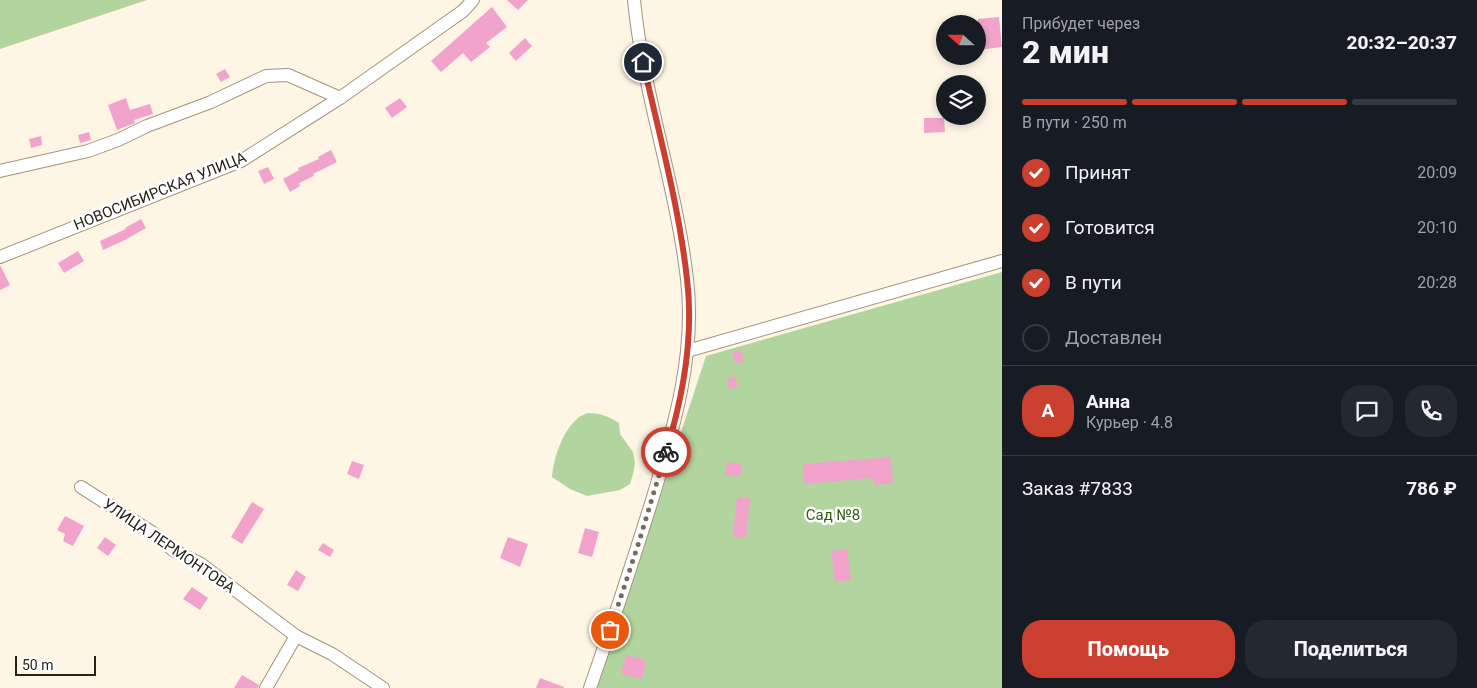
<!DOCTYPE html>
<html lang="ru">
<meta charset="utf-8">
<style>
:root{--surface:#171b24;--page:#242831;--text:#f1f3f6;--muted:#9ea1a6;--line:#363941;--accent:#cb3f2e}
body{margin:0;font-family:Roboto,sans-serif;background:var(--page);color:var(--text);height:100vh;display:flex;flex-direction:column;font-size:19px;white-space:nowrap}
*{box-sizing:border-box;margin:0}
p{font-size:16px;color:var(--muted)}
.icon{flex:none;width:28px;height:28px;fill:none;stroke:currentColor;stroke-width:2;stroke-linecap:round;stroke-linejoin:round}
.map{position:relative;flex:1;overflow:hidden}
.drawer{display:flex;flex-direction:column;background:var(--surface);width:475px}
.drawer>*{flex:none}
.needle{width:32px;rotate:291deg}
.fabs{position:absolute;left:936px;top:15px;display:grid;gap:10px}
.fabs a{display:grid;place-items:center;width:50px;height:50px;border-radius:50%;background:var(--surface);box-shadow:0 2px 8px #0003;font-size:25px}
.scale{position:absolute;left:15px;bottom:12px;width:81px;box-sizing:border-box;padding-left:5px;border:2px solid #282318;border-top:0;font-size:14px;line-height:18px;white-space:nowrap;color:#282318;-webkit-text-stroke:4px #fff;paint-order:stroke}
.pin{position:absolute;display:grid;place-items:center;width:42px;height:42px;color:#fff;margin:-21px;border:2px solid #fff;border-radius:50%;box-shadow:0 1px 5px #0007}
.courier{position:absolute;display:grid;place-items:center;width:50px;height:50px;margin:-25px;border:4px solid #cb3f2e;border-radius:50%;background:#fff;color:#222;box-shadow:0 1px 6px #0007}
.head em{font-style:normal;font-weight:800}
.head div{display:flex;flex-direction:column-reverse}
.head{display:flex;align-items:center;justify-content:space-between;height:85px;padding:0 20px}
h1{font-size:32px;font-weight:800;line-height:38px}
.bar{display:grid;grid-template-columns:repeat(4,1fr);gap:8px 5px;align-content:center;height:60px;padding:0 20px}
.bar i{height:6px;border-radius:4px;background:var(--line)}
.bar .on{background:var(--accent)}
.bar p{grid-column:span 4}
.line{display:flex;align-items:center;gap:12px;padding:0 20px;border-top:1px solid var(--line)}
.line div{flex:1}
.round{display:grid;place-items:center;flex:none;width:52px;height:52px;border-radius:20px;background:var(--page)}
ol{padding:0 20px;list-style:none}
li{display:flex;align-items:center;gap:15px;height:55px}
li p{margin-inline-start:auto}
li .icon{padding:5px;border-radius:50%;background:var(--accent);color:#fff;stroke-width:4}
li:last-child{color:var(--muted)}
li i{width:28px;height:28px;border:2px solid var(--line);border-radius:50%}
.action{display:flex;gap:10px;margin-top:auto;padding:10px 20px}
.action a{flex:1;height:58px;border-radius:20px;background:var(--accent);color:#fff;font-size:20px;font-weight:800;line-height:58px;text-align:center}
.action a+a{background:var(--page);color:var(--text)}
main{display:flex;flex:1;min-height:0}
.map>svg:first-child{display:block}
.green{fill:#b2d59f}
.building{fill:#f2a3cc}
.lines{fill:none;stroke-linecap:round;stroke-linejoin:round}
.minor-casing{stroke:#a2957a;stroke-width:14}
.minor{stroke:#fff;stroke-width:12}
.done{stroke:#736c5f;stroke-width:5;stroke-dasharray:0 9}
.route{stroke:#cb3f2e;stroke-width:6}
.labels{text-anchor:middle;stroke-width:5;stroke-linejoin:round;paint-order:stroke}
.street-label{font-size:15px;fill:#282318;stroke:#fff}
.park-label{font-size:15px;fill:#335b14;stroke:#fff}
</style>
<main>
<div class="map">
<svg width="1002" height="688" viewBox="0 0 1002 688">
<rect width="100%" height="100%" fill="#fef5e4"/>
<!-- green -->
<g class="green">
<polygon points="0,0 147,0 0,49"/>
<polygon points="1002,272 1002,688 597,688 706,356"/>
<path d="M587 413C600 413 608 416 619 423L620 434 633 452 635 463 633 474 630 484 620 490 587 496 570 489 552 477C554 457 562 432 577 419 579 416 584 415 587 413Z"/>
</g>
<!-- building -->
<g class="building">
<polygon points="507,0 528,0 518,10"/>
<polygon points="492,7 507,27 486,43 490,47 471,62 463,53 441,72 431,61"/>
<polygon points="999,17 1002,47 978,50 978,19"/>
<polygon points="525,38 532,46 516,61 509,53"/>
<polygon points="225,69 230,77 221,82 216,74"/>
<polygon points="126,98 130,110 150,104 153,114 134,120 135,123 117,130 108,105"/>
<polygon points="400,98 407,107 392,118 385,108"/>
<polygon points="924,118 944,118 945,132 924,133"/>
<polygon points="89,132 91,140 80,143 78,135"/>
<polygon points="41,136 42,145 31,148 29,139"/>
<polygon points="331,150 337,162 313,174 314,176 299,183 300,186 290,192 283,179 299,170 298,168 319,159 318,157"/>
<polygon points="268,167 274,179 264,184 258,171"/>
<polygon points="141,219 146,228 125,240 103,250 100,241 126,229 125,228"/>
<polygon points="78,251 84,261 64,273 58,263"/>
<polygon points="0,265 10,285 0,290"/>
<polygon points="741,350 744,361 735,364 733,352"/>
<polygon points="735,376 738,387 729,389 727,379"/>
<polygon points="891,457 893,483 876,485 871,478 804,484 803,464"/>
<polygon points="352,461 364,465 359,479 347,474"/>
<polygon points="727,462 742,464 740,477 725,475"/>
<polygon points="737,497 750,498 746,538 733,537"/>
<polygon points="252,502 264,509 242,544 231,537"/>
<polygon points="65,516 84,526 73,546 63,541 65,534 57,530"/>
<polygon points="585,528 599,532 592,557 578,553"/>
<polygon points="105,537 116,545 108,556 97,548"/>
<polygon points="508,537 528,544 520,567 500,558"/>
<polygon points="323,543 334,550 330,557 318,550"/>
<polygon points="847,549 851,580 835,582 831,551"/>
<polygon points="296,570 306,577 298,591 287,585"/>
<polygon points="192,587 208,598 200,610 183,599"/>
<polygon points="626,655 646,660 642,679 621,674"/>
<polygon points="242,675 259,685 258,688 234,688"/>
<polygon points="540,678 564,687 564,688 536,688"/>
</g>
<g class="lines">
<defs>
<g id="minor">
<polyline points="0,171 88,151 118,140 147,126 211,102 266,76 288,75 340,98"/>
<polyline points="0,257 241,161 340,98 463,11 473,0"/>
<polyline points="687,351 1002,261"/>
<polyline points="81,487 153,533 173,550 201,564 296,636 332,654 383,688"/>
<polyline points="266,688 296,636"/>
<path d="M590 688C612 625 633 561 653 497 674 427 696 353 687 279 676 184 643 94 634 0"/>
</g>
</defs>
<!-- minor casing -->
<use href="#minor" class="minor-casing"/>
<!-- minor -->
<use href="#minor" class="minor"/>
</g>
<g class="lines">
<!-- done -->
<polyline class="done" points="610,630 638,545 666,452"/>
<!-- route -->
<path class="route" d="M643 62C659 134 679 206 687 279 694 336 683 397 666 452"/>
</g>
<g class="labels">
<!-- street labels -->
<g class="street-label">
<text transform="translate(160 191) rotate(-22)" y="5">НОВОСИБИРСКАЯ УЛИЦА</text>
<text transform="translate(169 546) rotate(34)" y="5">УЛИЦА ЛЕРМОНТОВА</text>
</g>
<!-- park labels -->
<g class="park-label">
<text x="833" y="520">Сад №8</text>
</g>
</g>
</svg>
<div class="fabs">
<a><svg class="needle" viewBox="-14 -14 28 28"><path d="M0-13l5 13h-10z" fill="#e53935"/><path d="M0 13l5-13h-10z" fill="#9ea1a6"/></svg></a>
<a><svg class="icon" aria-label="layers" viewBox="0 0 24 24"><path d="M12 4l9 5-9 5-9-5zM3 14l9 5 9-5"/></svg></a>
</div>
<div class="scale">50 m</div>
<div class="pin" style="left:610px;top:630px;background:#ea580c"><svg class="icon" aria-label="bag" viewBox="0 0 24 24"><path d="M5 8h14l-1 12H6zM9 8a3 3 0 0 1 6 0"/></svg></div>
<div class="pin" style="left:643px;top:62px;background:#1f2937"><svg class="icon" aria-label="home" viewBox="0 0 24 24"><path d="M3 11l9-7 9 7M6 9v11h12V9"/></svg></div>
<div class="courier" style="left:666px;top:452px"><svg class="icon" aria-label="bike" viewBox="0 0 24 24"><circle cx="6" cy="16" r="4"/><circle cx="18" cy="16" r="4"/><path d="M6 16l4-8h5l3 8M10 8l3 8H6M13 5h3"/></svg></div>
</div>
<section class="drawer">
<div class="head"><div><h1>2 мин</h1><p>Прибудет через</p></div><em>20:32–20:37</em></div>
<div class="bar"><i class="on"></i><i class="on"></i><i class="on"></i><i></i><p>В пути · 250 m</p></div>
<ol>
<li><svg class="icon" aria-label="check" viewBox="0 0 24 24"><path d="M5 12l5 5 9-10"/></svg>Принят<p>20:09</p></li>
<li><svg class="icon" aria-label="check" viewBox="0 0 24 24"><path d="M5 12l5 5 9-10"/></svg>Готовится<p>20:10</p></li>
<li><svg class="icon" aria-label="check" viewBox="0 0 24 24"><path d="M5 12l5 5 9-10"/></svg>В пути<p>20:28</p></li>
<li><i></i>Доставлен</li>
</ol>
<div class="line" style="height:90px"><b class="round" style="background:var(--accent);color:#fff">А</b><div><b>Анна</b><p>Курьер · 4.8</p></div><a class="round"><svg class="icon" aria-label="chat" viewBox="0 0 24 24"><path d="M4 5h16v11H9l-5 4z"/></svg></a><a class="round"><svg class="icon" aria-label="phone" viewBox="0 0 24 24"><path d="M5 4h4l2 5-3 2q2 4 5 5l2-3 5 2v4C11 20 4 13 5 4z"/></svg></a></div>
<div class="line" style="height:65px"><div>Заказ #7833</div><b>786 ₽</b></div>
<div class="action"><a>Помощь</a><a>Поделиться</a></div>
</section>
</main>
